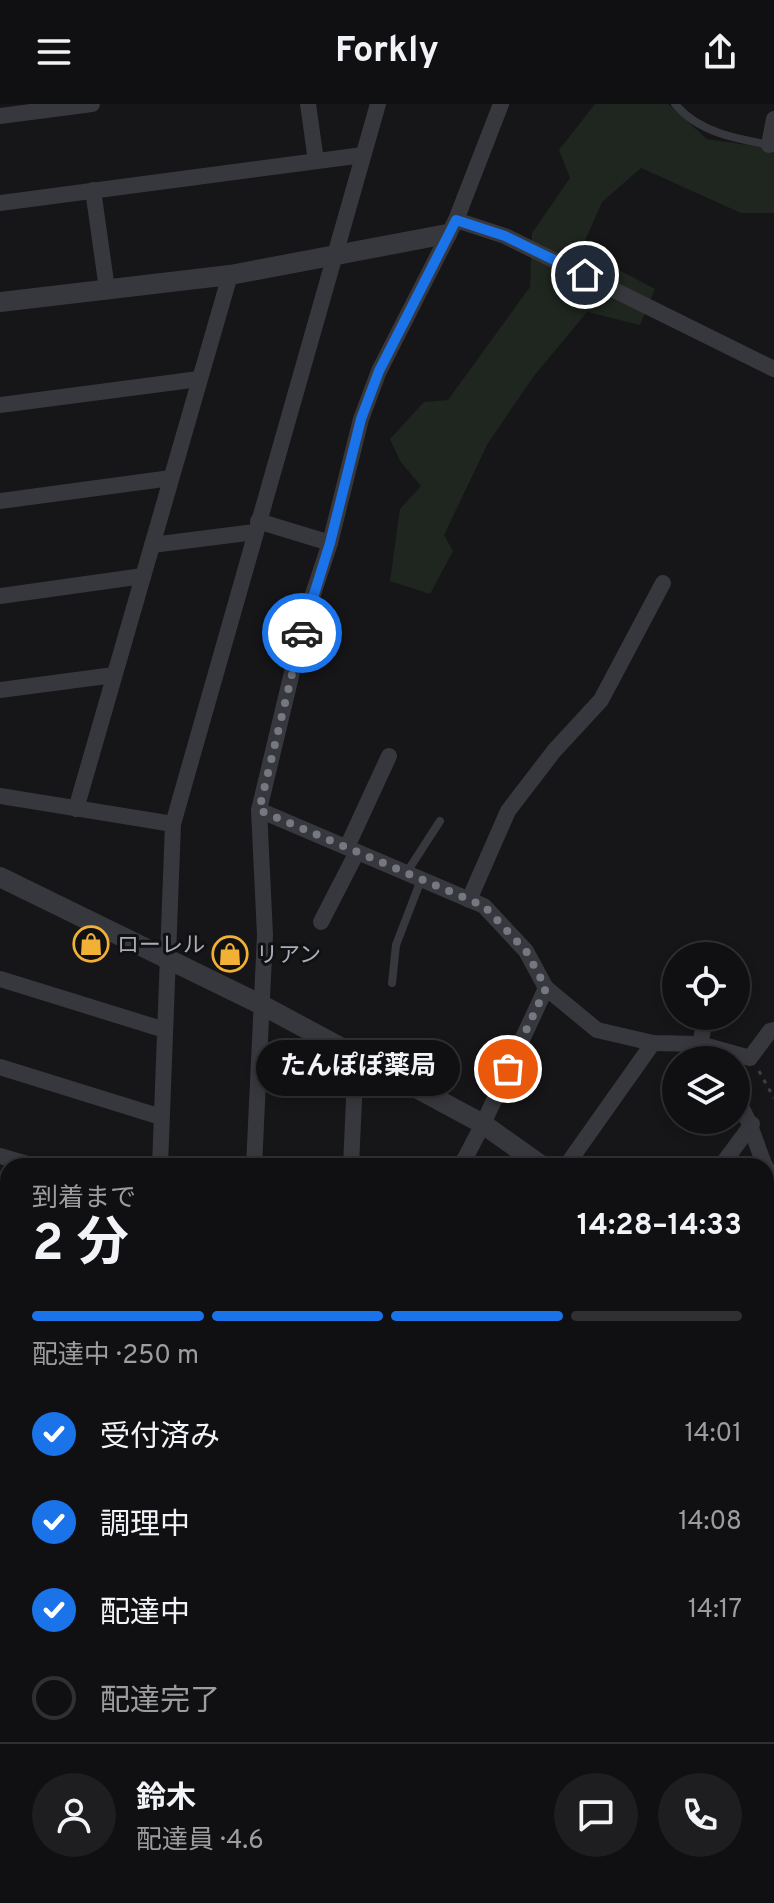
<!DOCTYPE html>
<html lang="ja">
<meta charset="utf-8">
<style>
:root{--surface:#101012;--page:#1e1e20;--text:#f1f3f6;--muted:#9c9d9f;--line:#303032;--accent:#1a73e8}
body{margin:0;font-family:Overpass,"Noto Sans JP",sans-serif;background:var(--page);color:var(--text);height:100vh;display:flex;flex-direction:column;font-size:30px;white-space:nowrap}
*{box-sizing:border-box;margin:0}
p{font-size:26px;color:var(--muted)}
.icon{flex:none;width:44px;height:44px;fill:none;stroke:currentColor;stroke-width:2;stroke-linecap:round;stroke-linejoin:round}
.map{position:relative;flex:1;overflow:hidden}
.side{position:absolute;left:0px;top:1054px;width:774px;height:746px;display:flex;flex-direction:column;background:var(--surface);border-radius:24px 24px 0 0;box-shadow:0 4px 12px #0003,0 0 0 2px var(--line)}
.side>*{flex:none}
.controls{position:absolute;left:662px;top:838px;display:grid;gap:16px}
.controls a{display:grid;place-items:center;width:88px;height:88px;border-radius:50%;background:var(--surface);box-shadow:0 4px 12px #0003,0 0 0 2px var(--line);font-size:40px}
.pin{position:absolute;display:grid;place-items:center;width:68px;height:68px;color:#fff;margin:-34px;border:4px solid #fff;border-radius:50%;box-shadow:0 2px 8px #0007}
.courier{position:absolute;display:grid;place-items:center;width:80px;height:80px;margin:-40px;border:6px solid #1a73e8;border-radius:50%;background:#fff;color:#222;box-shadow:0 2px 10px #0007}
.bubble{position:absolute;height:56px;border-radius:28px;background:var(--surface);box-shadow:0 4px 12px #0003,0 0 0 2px var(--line);font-size:26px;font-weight:700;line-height:56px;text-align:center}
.overview em{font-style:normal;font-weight:700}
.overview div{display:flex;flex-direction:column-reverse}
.overview{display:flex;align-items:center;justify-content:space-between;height:136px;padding:0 32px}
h1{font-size:52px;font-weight:700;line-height:60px}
.bar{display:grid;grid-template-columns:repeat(4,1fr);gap:12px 8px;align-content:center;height:96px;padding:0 32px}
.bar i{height:10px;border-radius:6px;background:var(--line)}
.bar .active{background:var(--accent)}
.bar p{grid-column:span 4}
.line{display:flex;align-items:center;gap:20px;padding:0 32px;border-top:2px solid var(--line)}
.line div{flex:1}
.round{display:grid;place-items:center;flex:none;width:84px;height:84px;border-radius:42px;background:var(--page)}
ol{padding:0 32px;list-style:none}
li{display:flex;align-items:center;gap:24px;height:88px}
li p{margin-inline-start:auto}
li .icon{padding:8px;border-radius:50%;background:var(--accent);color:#fff;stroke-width:4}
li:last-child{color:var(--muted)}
li i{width:44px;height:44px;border:4px solid var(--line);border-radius:50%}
header{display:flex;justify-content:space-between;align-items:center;height:104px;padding:0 32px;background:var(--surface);font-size:36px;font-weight:700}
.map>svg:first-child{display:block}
.green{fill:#1e261f}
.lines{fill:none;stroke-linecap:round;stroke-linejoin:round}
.path{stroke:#3d3f44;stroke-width:3;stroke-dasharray:4 6;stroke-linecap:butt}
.service{stroke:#37383d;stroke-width:8}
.minor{stroke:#37383d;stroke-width:16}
.tertiary{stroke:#37383d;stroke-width:20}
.primary{stroke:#53555c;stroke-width:26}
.rail{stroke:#4a4c52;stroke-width:5;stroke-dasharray:10 8;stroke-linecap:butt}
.done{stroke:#757880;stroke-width:8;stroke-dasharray:0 14.4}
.route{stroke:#1a73e8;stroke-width:10}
.labels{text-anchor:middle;stroke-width:6;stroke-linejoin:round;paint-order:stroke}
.poi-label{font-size:22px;fill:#a8adb8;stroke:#111113;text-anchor:start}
</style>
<header><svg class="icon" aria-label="menu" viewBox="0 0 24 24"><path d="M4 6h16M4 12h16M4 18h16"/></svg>Forkly<svg class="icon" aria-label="share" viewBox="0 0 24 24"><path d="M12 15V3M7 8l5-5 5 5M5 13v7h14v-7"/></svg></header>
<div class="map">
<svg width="774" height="1799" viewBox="0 0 774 1799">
<rect width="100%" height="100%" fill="#161618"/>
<!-- green -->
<g class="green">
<polygon points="595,0 668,0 707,35 774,45 774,109 741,109 641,64 602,98 581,146 655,185 640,221 587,208 534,272 488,339 444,431 453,447 430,490 390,477 400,405 421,382 400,357 390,335 424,298 448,296 530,183 532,129 570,74 559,46"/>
<polygon points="0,1506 8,1528 8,1630 0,1608"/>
<polygon points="8,1666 8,1792 181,1792 175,1799 0,1799 0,1670 6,1669"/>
</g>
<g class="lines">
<!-- path -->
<g class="path">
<polyline points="759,967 774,994"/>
<polyline points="766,1426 774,1429"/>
</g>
<!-- service -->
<g class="service">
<path d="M675 0C698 28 736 35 771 41"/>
<polyline points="407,768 440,717"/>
<polyline points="392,879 396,841 421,776"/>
<polyline points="714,1799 718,1792"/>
</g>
<!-- minor -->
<g class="minor">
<polyline points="308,0 316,57"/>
<polyline points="0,12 92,0"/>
<polyline points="769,41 774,15"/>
<polyline points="93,86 107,185"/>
<polyline points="0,99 363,51"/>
<polyline points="456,116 505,132 774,265"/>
<polyline points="0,301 199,275"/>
<polyline points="0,397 171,374"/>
<polyline points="258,417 330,439"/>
<polyline points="152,441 255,428"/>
<polyline points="0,492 143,472"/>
<polyline points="0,586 114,571"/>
<polyline points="0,692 173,720"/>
<polyline points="76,705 230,171"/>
<polyline points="259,706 305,514 330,439 361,315 379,267 456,116 501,0"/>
<polyline points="347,743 389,652"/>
<polyline points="469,796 508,707 554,647 601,596 663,479"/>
<polyline points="321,818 357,748"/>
<polyline points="0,875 165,926"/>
<polyline points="546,884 597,926 653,939 700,940 750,954 770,927 774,926"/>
<polyline points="700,940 706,912"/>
<polyline points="0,963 161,1013"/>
<path d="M736 995C751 1016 755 1039 765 1062"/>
<polyline points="0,1052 34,1062"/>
<polyline points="160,1062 173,720 378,0"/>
<polyline points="254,1062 265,831 259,706 484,802 526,847 546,884 483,1020 461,1062"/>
<polyline points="351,1062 356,951"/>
<polyline points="566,1062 653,939"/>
<polyline points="721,1062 752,1020"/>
<polyline points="766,1063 774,1081"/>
<polyline points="0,1147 8,1150"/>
<polyline points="766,1212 774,1200"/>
<polyline points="0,1246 8,1248"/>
<polyline points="0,1336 8,1324"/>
<polyline points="766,1374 774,1378"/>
<polyline points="766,1405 774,1407"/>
<polyline points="0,1421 8,1413"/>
<polyline points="766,1551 774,1561"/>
<polyline points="0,1686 8,1702"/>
<polyline points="766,1785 774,1793"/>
<polyline points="29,1792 30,1799"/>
<polyline points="516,1792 528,1799"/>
<polyline points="387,1799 390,1793"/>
</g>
<!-- tertiary -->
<g class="tertiary">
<polyline points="0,198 230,171 447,130"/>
<polyline points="0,773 262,901 483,1020 542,1062"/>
<polyline points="766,1222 774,1228"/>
</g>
<!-- primary -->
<g class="primary">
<polyline points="0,1649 8,1657"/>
<polyline points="161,1792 172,1799"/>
</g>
<!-- rail -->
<g class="rail">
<polyline points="0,1464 8,1467"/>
<polyline points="766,1680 774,1682"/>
<polyline points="766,1698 774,1700"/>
</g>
</g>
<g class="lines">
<!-- done -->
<polyline class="done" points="302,529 259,706 484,802 526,847 546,884 508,965"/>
<!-- route -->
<polyline class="route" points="302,529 330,439 361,315 379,267 456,116 505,132 585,171"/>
</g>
<!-- icons -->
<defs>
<symbol id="shop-ring" viewBox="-11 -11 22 22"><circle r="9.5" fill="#111113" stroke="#f2b134" stroke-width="1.5"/><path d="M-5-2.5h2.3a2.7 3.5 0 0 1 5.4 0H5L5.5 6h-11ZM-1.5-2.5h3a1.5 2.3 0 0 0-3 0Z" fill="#f2b134"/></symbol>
</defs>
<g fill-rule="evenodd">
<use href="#shop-ring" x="71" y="820" width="40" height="40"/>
<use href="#shop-ring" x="210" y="830" width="40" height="40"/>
</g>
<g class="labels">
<!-- poi labels -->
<g class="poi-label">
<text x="117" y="848">ローレル</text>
<text x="256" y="858">リアン</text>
</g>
</g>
</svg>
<div class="controls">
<a><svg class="icon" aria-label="locate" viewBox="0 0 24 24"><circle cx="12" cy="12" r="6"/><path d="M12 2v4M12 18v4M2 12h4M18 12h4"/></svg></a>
<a><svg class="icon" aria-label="layers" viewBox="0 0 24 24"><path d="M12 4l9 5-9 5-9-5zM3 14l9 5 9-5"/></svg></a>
</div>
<div class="pin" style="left:508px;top:965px;background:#ea580c"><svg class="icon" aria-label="bag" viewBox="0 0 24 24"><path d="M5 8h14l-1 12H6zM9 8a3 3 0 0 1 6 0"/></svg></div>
<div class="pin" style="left:585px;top:171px;background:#1f2937"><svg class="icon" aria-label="home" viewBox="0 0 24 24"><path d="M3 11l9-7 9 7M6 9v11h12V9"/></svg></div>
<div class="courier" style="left:302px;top:529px"><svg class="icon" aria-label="car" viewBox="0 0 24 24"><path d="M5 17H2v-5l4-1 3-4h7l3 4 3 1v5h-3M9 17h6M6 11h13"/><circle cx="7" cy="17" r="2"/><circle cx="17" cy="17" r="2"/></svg></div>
<div class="bubble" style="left:256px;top:936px;width:204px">たんぽぽ薬局</div>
<section class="side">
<div class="overview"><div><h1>2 分</h1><p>到着まで</p></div><em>14:28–14:33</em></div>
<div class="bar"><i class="active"></i><i class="active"></i><i class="active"></i><i></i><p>配達中 · 250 m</p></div>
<ol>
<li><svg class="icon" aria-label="check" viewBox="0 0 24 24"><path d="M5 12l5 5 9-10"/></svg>受付済み<p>14:01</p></li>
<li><svg class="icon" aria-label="check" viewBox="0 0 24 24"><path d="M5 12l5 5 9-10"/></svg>調理中<p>14:08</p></li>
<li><svg class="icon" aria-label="check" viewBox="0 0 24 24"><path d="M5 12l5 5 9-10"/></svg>配達中<p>14:17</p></li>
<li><i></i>配達完了</li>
</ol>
<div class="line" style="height:144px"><a class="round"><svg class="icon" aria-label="person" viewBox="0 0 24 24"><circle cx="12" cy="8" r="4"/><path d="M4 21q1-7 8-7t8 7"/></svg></a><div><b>鈴木</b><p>配達員 · 4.6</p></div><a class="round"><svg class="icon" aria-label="chat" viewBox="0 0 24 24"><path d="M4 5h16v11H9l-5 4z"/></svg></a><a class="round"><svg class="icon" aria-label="phone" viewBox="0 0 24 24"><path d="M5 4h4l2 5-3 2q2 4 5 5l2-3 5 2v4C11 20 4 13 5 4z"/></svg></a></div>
</section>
</div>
